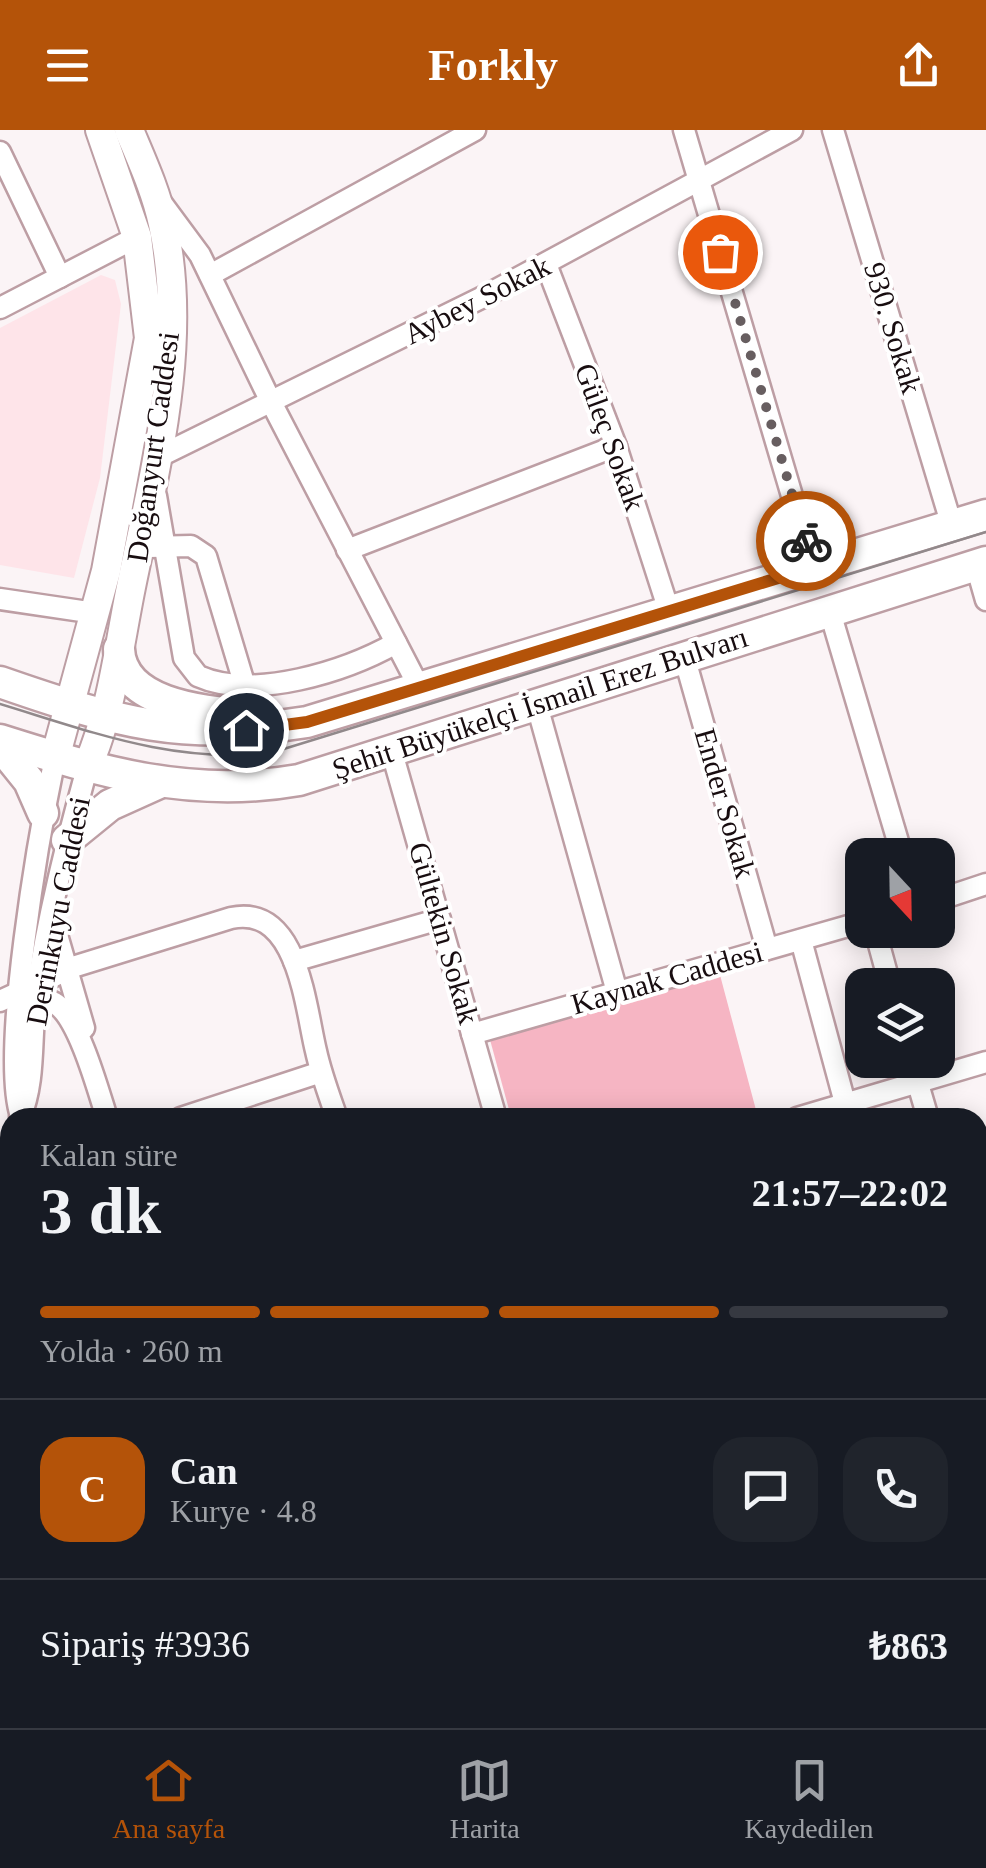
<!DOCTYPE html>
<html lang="tr">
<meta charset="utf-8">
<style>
:root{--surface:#171b24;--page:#20242c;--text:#f1f3f6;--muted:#9ea1a6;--line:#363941;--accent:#b45309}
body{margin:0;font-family:Georgia,serif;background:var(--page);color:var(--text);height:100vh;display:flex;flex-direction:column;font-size:38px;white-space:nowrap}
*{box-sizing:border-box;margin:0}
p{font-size:32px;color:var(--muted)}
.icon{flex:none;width:55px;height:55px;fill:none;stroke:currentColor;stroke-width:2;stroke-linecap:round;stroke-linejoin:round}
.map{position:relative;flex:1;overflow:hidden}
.details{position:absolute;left:0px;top:978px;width:988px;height:622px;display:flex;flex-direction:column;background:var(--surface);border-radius:30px 30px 0 0;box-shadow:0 5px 25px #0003}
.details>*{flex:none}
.needle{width:65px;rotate:158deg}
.tools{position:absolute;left:845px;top:708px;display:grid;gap:20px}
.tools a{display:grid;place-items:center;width:110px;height:110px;border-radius:20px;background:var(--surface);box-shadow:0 5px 25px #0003;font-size:50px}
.pin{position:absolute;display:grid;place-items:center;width:85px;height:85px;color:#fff;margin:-42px;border:5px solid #fff;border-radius:50%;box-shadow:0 2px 10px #0007}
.courier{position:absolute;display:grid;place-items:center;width:100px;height:100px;margin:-50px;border:8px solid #b45309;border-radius:50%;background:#fff;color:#222;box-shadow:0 2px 12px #0007}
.overview em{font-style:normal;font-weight:600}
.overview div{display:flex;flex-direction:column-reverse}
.overview{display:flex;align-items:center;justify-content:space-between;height:170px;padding:0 40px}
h1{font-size:65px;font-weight:600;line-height:75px}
.bar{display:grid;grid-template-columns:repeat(4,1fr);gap:15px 10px;align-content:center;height:120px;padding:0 40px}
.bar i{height:12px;border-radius:8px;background:var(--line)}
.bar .active{background:var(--accent)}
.bar p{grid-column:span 4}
.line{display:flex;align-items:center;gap:25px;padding:0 40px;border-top:2px solid var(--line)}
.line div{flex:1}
.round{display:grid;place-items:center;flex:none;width:105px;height:105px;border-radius:30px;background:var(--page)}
header{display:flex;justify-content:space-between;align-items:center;height:130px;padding:0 40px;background:var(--accent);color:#fff;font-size:45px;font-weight:600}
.menu{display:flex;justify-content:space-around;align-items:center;height:140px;border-top:2px solid var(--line);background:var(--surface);font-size:28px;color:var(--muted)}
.menu a{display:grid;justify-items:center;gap:5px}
.menu .active{color:var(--accent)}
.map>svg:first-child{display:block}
.built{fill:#fee4e9}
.green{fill:#f6b5c3}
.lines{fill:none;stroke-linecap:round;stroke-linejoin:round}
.street-casing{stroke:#bd9ea4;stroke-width:25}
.secondary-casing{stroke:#bd9ea4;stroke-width:32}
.primary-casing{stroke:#bd9ea4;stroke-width:35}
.street{stroke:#fff;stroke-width:20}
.secondary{stroke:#fff;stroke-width:28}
.primary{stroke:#fff;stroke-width:30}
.tram{stroke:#91898b;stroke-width:2.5}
.done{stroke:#675e60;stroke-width:10;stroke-dasharray:0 18}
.route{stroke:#b45309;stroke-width:12}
.labels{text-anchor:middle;stroke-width:8;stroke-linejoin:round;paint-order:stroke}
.street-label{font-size:30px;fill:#180d10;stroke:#fff}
</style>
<header><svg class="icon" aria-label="menu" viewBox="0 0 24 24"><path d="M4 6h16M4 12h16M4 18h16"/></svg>Forkly<svg class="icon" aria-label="share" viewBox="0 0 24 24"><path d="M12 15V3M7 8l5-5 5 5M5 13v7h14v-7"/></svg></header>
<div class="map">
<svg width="986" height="1598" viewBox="0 0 986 1598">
<rect width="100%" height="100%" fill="#fbf4f6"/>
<!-- built -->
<polygon class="built" points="101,145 115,150 121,174 100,348 74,448 0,435 0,198"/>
<!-- green -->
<polygon class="green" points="720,845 756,980 729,988 511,987 489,906"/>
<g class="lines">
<defs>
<g id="street">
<polyline points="684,0 813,437"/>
<polyline points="833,0 952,396"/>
<polyline points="0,22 60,147"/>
<polyline points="160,71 200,125 271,272 419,557"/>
<polyline points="546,134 616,316 669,481"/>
<polyline points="210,145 475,0"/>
<polyline points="0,178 137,107"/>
<polyline points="156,328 481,168 792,0"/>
<path d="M156 366 184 528 198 546C254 571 346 541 396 513"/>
<polyline points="149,417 191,416 206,426 244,553"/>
<polyline points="347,420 616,316"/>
<polyline points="976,435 986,470"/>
<polyline points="0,469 95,483"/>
<polyline points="830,482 902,725"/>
<polyline points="684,526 767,819"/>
<polyline points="536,572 617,862"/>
<polyline points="391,619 496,988"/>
<polyline points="938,770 986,754"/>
<polyline points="53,791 84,898"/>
<polyline points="875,800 890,855"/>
<polyline points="801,810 845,973"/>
<polyline points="294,831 440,789"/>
<path d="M25 866C35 868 48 868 56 874 79 889 98 960 107 988"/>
<path d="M0 871 76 836 231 788C298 774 305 876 316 921 321 944 329 965 337 988"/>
<polyline points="472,904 862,792"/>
<polyline points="911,930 928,988"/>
<path d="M21 986C0 923 40 699 55 628"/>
<path d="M20 988C36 949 30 908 36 867 47 789 67 711 88 635"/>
<polyline points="181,988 321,942"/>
<polyline points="797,988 986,932"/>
<polyline points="0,1052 10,1053"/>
<polyline points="978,1119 986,1117"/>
<polyline points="978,1164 986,1194"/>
<polyline points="978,1286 986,1284"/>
<polyline points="978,1313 986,1337"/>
<polyline points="978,1425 986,1425"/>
<polyline points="0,1441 10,1186"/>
<polyline points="0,1578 10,1575"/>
<polyline points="127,1590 129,1598"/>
<polyline points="307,1590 309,1598"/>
<polyline points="659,1590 659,1598"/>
<polyline points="558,1598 558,1590"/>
</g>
<g id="secondary">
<polyline points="55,628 106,441 149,208 137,107 100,0"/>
<path d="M88 635C112 580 119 516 131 457 155 339 189 213 163 94 156 61 142 31 129 0"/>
</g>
<g id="primary">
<path d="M119 519C121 574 202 581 244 585"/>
<path d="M0 552C115 592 184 612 307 592L986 385"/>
<path d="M0 610C101 642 192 669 299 650L986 432"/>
<polyline points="0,615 29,651 43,683"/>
<polyline points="67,710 110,675 161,652"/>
</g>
</defs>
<!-- street casing -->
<use href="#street" class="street-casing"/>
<!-- secondary casing -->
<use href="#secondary" class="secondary-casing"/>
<!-- primary casing -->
<use href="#primary" class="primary-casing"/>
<!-- street -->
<use href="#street" class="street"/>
<!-- secondary -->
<use href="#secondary" class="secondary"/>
<!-- primary -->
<use href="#primary" class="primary"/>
<!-- tram -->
<path class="tram" d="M0 574C92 602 177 635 274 622L986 402"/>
</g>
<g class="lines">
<!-- done -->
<polyline class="done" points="720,122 806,411"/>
<!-- route -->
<polyline class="route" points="246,600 307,592 814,437 806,411"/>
</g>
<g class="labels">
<!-- street labels -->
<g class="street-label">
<text transform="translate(477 170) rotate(-27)" y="10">Aybey Sokak</text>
<text transform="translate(893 198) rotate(73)" y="10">930. Sokak</text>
<text transform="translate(610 307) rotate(70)" y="10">Güleç Sokak</text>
<text transform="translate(153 317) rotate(-82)" y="10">Doğanyurt Caddesi</text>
<text transform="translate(540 573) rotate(-18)" y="10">Şehit Büyükelçi İsmail Erez Bulvarı</text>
<text transform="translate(725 673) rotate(74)" y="10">Ender Sokak</text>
<text transform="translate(58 781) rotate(-79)" y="10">Derinkuyu Caddesi</text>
<text transform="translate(444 803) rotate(74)" y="10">Gültekin Sokak</text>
<text transform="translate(667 848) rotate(-16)" y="10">Kaynak Caddesi</text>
</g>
</g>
</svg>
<div class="tools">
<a><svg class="needle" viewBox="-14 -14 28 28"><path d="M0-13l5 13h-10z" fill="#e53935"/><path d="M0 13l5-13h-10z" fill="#9ea1a6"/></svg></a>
<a><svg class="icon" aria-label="layers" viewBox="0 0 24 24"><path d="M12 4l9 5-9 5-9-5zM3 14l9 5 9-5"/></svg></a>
</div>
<div class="pin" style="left:720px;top:122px;background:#ea580c"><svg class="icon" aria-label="bag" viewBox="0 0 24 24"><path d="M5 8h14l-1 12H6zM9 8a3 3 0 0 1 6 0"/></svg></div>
<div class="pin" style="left:246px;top:600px;background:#1f2937"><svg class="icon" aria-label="home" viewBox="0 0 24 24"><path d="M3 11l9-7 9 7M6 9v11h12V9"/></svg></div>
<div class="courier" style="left:806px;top:411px"><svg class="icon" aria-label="bike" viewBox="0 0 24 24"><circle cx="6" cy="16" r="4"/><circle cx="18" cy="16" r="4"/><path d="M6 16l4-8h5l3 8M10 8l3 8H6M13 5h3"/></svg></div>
<section class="details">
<div class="overview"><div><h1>3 dk</h1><p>Kalan süre</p></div><em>21:57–22:02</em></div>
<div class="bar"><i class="active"></i><i class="active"></i><i class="active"></i><i></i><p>Yolda · 260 m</p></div>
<div class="line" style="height:180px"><b class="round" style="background:var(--accent);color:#fff">C</b><div><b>Can</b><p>Kurye · 4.8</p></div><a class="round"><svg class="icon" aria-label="chat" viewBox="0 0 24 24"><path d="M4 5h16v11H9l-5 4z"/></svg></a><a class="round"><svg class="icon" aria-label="phone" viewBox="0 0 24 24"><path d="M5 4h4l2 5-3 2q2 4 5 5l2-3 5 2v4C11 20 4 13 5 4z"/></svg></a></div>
<div class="line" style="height:130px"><div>Sipariş #3936</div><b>₺863</b></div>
</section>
</div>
<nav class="menu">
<a class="active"><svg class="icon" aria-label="home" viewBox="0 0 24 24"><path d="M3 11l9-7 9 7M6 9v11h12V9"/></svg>Ana sayfa</a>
<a><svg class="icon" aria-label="map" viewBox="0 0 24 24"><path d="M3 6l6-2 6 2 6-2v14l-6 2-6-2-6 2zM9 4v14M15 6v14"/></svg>Harita</a>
<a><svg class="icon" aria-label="saved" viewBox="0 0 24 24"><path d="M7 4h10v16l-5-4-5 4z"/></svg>Kaydedilen</a>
</nav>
